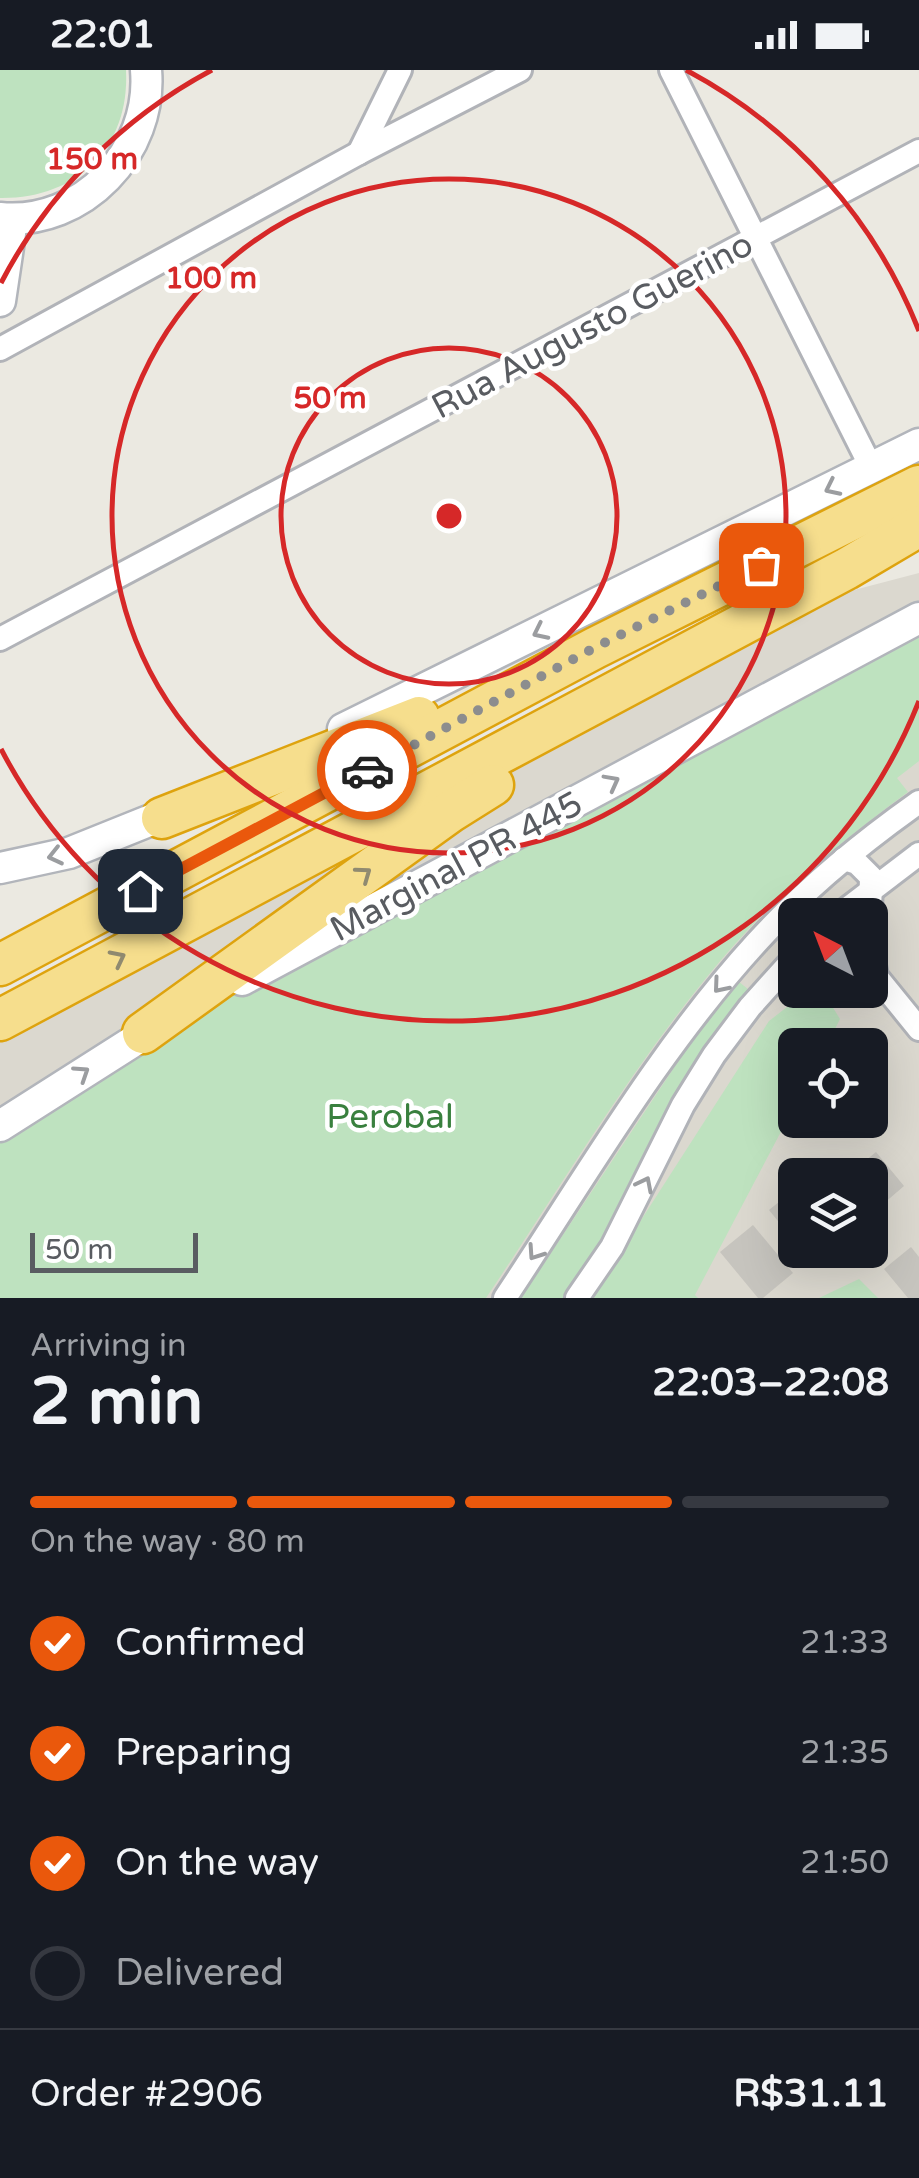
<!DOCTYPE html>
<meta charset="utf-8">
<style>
:root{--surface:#171b24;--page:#242831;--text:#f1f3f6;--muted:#9ea1a6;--line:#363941;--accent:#ea580c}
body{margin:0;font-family:"Varela Round",sans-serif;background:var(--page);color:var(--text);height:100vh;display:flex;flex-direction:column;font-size:38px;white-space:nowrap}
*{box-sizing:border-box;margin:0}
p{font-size:32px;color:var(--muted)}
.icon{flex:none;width:55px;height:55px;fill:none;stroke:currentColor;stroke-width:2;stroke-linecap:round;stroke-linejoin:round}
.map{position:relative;height:1228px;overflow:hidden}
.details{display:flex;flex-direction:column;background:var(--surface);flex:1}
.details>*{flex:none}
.needle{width:65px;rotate:318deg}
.fabs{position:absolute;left:778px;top:828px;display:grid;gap:20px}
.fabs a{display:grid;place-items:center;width:110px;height:110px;border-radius:15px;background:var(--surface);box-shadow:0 10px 40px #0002;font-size:50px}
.scale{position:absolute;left:30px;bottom:25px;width:168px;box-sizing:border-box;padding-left:10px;border:5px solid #595c61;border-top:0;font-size:28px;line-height:35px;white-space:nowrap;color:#595c61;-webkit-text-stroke:8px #fff;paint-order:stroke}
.pin{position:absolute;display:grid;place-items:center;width:85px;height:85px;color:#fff;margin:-42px;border-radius:20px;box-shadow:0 5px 15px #0006}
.courier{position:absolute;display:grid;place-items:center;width:100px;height:100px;margin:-50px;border:8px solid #ea580c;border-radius:50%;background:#fff;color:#222;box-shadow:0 2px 12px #0007}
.head em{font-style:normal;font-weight:700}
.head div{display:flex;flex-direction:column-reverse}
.head{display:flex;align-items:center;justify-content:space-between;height:170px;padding:0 30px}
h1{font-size:65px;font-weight:700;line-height:75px}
.bar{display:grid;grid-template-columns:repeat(4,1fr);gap:15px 10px;align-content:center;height:120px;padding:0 30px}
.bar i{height:12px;border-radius:8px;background:var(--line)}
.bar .active{background:var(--accent)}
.bar p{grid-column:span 4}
.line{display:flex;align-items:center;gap:25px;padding:0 30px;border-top:2px solid var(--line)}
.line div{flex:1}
ol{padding:0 30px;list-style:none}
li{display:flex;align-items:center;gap:30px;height:110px}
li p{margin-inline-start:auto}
li .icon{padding:10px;border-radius:50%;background:var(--accent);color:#fff;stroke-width:4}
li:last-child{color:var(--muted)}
li i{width:55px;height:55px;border:5px solid var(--line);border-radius:50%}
.status{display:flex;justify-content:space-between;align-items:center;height:70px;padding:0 50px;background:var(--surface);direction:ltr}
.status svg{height:28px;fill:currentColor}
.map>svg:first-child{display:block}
.education{fill:#dbd8cf;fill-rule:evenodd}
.green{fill:#bee2bf}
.building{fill:#c6c4be}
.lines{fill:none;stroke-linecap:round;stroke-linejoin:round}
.street-casing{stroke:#b1b3b8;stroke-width:28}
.secondary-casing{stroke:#b2b5bb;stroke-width:35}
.highway-casing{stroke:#dea30e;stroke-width:45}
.street{stroke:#fff;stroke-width:22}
.secondary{stroke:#fff;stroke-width:30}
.highway{stroke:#f6de8d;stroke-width:40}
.oneway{stroke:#9b9da0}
.oneway2{stroke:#908a70}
.done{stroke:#8c8d8e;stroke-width:10;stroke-dasharray:0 18}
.route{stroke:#ea580c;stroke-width:12}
.ring{fill:none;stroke:#d62828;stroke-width:5}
.labels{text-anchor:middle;stroke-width:9;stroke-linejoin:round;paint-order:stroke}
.street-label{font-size:35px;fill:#595c61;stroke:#fff}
.park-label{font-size:35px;fill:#39803e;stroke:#fff}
.centre{fill:#d62828;stroke:#fff;stroke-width:5}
.ring-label{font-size:30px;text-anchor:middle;font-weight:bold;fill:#d62828;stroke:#fff;stroke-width:9;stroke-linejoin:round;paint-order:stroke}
</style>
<div class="status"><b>22:01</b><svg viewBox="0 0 49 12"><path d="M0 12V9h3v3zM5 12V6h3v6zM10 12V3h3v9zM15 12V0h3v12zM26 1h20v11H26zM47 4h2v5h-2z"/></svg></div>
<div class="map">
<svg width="919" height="1228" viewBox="0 0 919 1228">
<rect width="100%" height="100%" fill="#ebe9e1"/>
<!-- education -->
<path class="education" d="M846 499 854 520 919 503V1228H0V963ZM795 845H870V920H795ZM795 975H870V1050H795ZM795 1105H870V1180H795Z"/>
<!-- green -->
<g class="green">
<path d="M0 0H126C130 78 76 129 0 128Z"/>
<path d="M919 556V691L897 708 908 722C840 772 776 825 721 890 633 994 562 1115 486 1228H0V1066L146 971Z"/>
<polygon points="738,911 749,920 680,1018 598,1178 563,1228 521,1228 699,960"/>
<polygon points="809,920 822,920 840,949 827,975 795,975 795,1035 695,1225 698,1228 591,1228 769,951"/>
<polygon points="859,1209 878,1228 819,1228"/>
</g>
<!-- building -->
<g class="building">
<polygon points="876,1082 904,1116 883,1134 870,1119 870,1105 848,1105"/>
<polygon points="795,1119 795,1172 769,1140"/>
<polygon points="753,1155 793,1203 763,1228 758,1228 720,1182"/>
<polygon points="911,1177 919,1187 919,1228 908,1228 884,1199"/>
</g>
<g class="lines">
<defs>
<g id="street">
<polyline points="671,0 872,399"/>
<polyline points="359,83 400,0"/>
<polyline points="0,279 359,83 520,0"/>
<polyline points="0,569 919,81"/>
<polyline points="844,789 857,793 871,807 870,845"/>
<polyline points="839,845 919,784"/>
<polyline points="870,875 876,906 919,959"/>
<path d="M505 1228C585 1108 659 979 757 872 805 819 861 773 919 732"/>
<polyline points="577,1228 612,1177 683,1035 714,985 750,937 795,887"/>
</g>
<g id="secondary">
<path d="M0 148C83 156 153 81 146 0"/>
<polyline points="0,231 12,150"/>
<polyline points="343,659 919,374"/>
<polyline points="0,798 69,783 181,738"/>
<polyline points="242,910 919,548"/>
<polyline points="0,1056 162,953"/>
</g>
<g id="highway">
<polyline points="162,748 419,647"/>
<polyline points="0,895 595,578 919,416"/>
<polyline points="0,950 846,499 919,456"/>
<polyline points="143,963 450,742 493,715"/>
</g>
</defs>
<!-- street casing -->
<use href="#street" class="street-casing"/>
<!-- secondary casing -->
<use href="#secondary" class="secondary-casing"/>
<!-- highway casing -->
<use href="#highway" class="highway-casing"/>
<!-- street -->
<use href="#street" class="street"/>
<!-- secondary -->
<use href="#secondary" class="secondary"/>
<!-- highway -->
<use href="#highway" class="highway"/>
</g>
<!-- one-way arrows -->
<defs><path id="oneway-chevron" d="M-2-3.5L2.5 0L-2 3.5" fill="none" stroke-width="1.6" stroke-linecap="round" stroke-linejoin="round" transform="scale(2.5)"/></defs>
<g class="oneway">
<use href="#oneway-chevron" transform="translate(832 418) rotate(154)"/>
<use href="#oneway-chevron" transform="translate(540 562) rotate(154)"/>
<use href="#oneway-chevron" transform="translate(612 712) rotate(-28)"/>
<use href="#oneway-chevron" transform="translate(55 786) rotate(167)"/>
<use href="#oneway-chevron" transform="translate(720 916) rotate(130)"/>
<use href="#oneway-chevron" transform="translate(82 1003) rotate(-33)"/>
<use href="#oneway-chevron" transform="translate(645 1114) rotate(-63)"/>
<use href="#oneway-chevron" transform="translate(535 1183) rotate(124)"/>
</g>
<g class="oneway2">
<use href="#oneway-chevron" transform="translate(364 804) rotate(-36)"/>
<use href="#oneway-chevron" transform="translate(118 888) rotate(-27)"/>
</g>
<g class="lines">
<!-- done -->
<polyline class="done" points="367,700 594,578 761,495"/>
<!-- route -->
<polyline class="route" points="140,821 367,700"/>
</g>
<!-- distance rings -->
<g class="ring">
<circle cx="449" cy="446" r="168"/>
<circle cx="449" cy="446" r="337"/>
<path d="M919 631A505 505 0 0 1 1 679M1 213A505 505 0 0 1 212 0M686 0A505 505 0 0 1 919 261"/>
</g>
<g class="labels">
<!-- street labels -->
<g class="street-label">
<text transform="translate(592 255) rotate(-28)" y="12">Rua Augusto Guerino</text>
<text transform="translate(456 796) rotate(-28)" y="12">Marginal PR 445</text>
</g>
<!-- park labels -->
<g class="park-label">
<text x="390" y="1058">Perobal</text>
</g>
</g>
<circle cx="449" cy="446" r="15" class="centre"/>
<g class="ring-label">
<text x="92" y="99">150 m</text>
<text x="211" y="218">100 m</text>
<text x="330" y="338">50 m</text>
</g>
</svg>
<div class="fabs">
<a><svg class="needle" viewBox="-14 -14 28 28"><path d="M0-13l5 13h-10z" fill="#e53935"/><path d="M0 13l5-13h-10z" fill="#9ea1a6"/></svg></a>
<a><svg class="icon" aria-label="locate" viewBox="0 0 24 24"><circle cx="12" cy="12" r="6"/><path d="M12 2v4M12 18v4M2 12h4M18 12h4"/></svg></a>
<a><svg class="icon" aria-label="layers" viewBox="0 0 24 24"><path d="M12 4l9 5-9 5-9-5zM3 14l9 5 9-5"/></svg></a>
</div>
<div class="scale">50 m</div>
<div class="pin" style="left:761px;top:495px;background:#ea580c"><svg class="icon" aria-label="bag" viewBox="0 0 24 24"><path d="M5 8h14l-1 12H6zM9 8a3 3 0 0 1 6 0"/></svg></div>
<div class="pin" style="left:140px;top:821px;background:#1f2937"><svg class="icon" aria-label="home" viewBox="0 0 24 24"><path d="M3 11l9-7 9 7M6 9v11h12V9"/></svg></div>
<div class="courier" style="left:367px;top:700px"><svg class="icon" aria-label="car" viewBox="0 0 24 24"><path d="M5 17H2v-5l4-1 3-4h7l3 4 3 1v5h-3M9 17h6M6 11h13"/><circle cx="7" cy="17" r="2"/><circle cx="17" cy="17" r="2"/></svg></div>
</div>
<section class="details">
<div class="head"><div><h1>2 min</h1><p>Arriving in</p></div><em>22:03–22:08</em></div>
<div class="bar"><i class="active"></i><i class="active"></i><i class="active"></i><i></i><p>On the way · 80 m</p></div>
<ol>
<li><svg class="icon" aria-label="check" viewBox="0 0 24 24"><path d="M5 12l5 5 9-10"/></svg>Confirmed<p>21:33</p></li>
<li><svg class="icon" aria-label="check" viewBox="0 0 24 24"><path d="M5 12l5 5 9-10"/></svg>Preparing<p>21:35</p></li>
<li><svg class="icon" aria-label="check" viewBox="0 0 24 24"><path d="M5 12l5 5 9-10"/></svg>On the way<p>21:50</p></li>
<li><i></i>Delivered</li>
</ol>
<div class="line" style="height:130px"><div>Order #2906</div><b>R$31.11</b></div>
</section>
